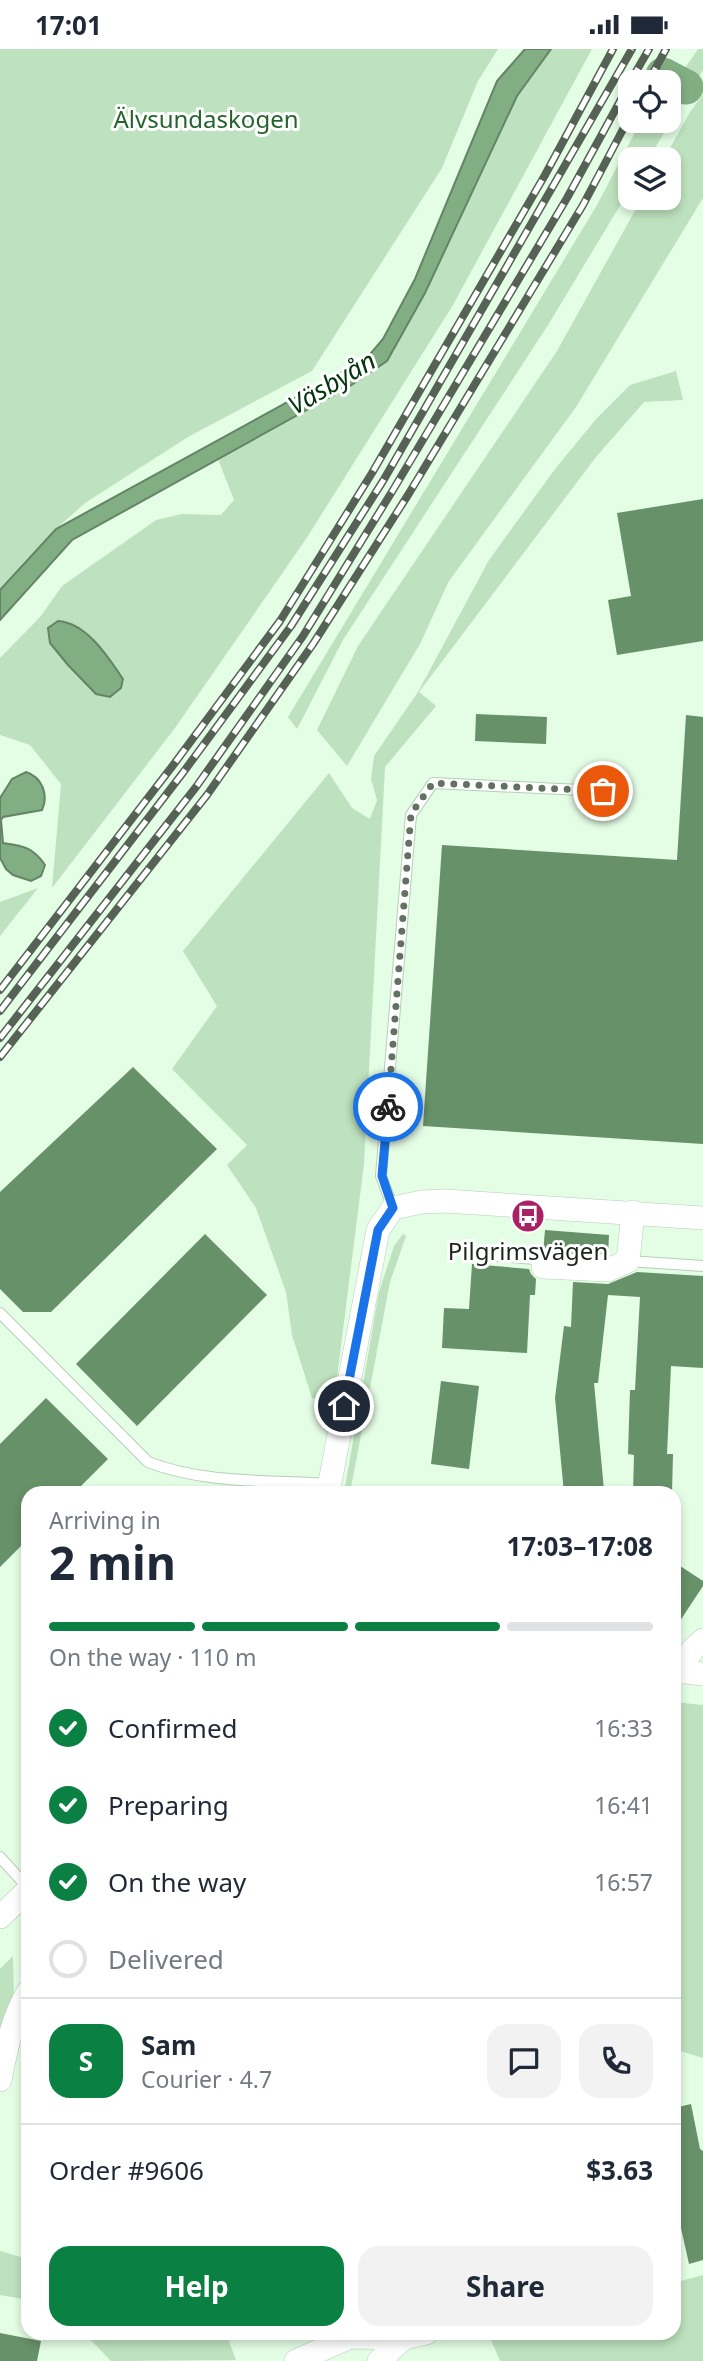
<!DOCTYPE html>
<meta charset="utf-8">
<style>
:root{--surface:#fff;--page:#f2f2f3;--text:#1f2937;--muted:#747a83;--line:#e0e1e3;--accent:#0b8043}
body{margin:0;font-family:"Noto Sans",sans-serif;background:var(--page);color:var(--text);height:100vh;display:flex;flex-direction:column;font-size:26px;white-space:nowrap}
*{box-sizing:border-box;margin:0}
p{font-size:23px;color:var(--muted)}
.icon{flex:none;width:38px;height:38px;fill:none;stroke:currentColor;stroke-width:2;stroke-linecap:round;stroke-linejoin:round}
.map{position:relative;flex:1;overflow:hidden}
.details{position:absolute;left:21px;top:1437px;width:660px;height:854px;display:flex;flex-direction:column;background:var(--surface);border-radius:21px;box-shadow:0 4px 10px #0003}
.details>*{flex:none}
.fabs{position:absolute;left:618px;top:21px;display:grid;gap:14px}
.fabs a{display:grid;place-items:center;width:63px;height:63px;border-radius:14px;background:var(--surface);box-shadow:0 4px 10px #0003;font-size:35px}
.pin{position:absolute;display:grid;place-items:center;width:60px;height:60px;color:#fff;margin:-30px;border:4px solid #fff;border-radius:50%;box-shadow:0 2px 7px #0007}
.courier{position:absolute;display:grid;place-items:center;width:70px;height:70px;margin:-35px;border:5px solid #1a73e8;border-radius:50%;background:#fff;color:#222;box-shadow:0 2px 9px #0007}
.headline em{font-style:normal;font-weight:700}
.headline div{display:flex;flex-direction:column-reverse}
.headline{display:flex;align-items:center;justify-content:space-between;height:119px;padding:0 28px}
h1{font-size:46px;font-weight:700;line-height:52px}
.bar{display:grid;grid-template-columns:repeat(4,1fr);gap:10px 7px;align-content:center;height:84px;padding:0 28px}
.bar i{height:9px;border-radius:5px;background:var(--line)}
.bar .active{background:var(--accent)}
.bar p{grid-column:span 4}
.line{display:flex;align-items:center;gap:18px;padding:0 28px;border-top:2px solid var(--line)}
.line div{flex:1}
.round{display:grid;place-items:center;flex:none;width:74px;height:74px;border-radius:21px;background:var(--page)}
ol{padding:0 28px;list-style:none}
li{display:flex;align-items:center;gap:21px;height:77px}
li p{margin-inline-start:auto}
li .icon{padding:7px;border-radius:50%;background:var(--accent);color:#fff;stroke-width:4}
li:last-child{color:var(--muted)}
li i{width:38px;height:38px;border:4px solid var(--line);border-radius:50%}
.button{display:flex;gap:14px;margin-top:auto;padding:14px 28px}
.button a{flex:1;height:80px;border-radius:21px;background:var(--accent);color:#fff;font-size:28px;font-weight:700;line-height:80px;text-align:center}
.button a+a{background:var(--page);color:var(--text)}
.status{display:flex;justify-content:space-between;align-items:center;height:49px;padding:0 35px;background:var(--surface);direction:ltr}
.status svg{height:19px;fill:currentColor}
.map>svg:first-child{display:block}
.green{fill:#bee2bf}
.water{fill:#82ae84;stroke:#638565;stroke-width:2}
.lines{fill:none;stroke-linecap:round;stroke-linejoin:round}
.river{stroke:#82ae84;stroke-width:35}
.building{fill:#679169}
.lane-casing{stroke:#b7cfb8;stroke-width:12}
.street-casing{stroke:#b7cfb8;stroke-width:24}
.lane{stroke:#fff;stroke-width:10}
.street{stroke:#fff;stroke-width:23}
.rail-casing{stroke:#556255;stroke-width:8}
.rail{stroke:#fff;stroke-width:5;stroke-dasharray:16;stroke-linecap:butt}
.done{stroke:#627162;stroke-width:7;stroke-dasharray:0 12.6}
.route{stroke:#1a73e8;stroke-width:9}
.labels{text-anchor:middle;stroke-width:6;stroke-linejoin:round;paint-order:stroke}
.park-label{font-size:24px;fill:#26642e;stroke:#fff}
.poi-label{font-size:24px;fill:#1c251c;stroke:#fff}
.water-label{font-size:26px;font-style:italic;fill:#03360d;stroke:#fff}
</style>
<div class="status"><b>17:01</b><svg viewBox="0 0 49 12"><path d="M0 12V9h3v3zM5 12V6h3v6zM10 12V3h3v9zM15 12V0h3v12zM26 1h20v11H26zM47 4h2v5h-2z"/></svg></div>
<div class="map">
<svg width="703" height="2312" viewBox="0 0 703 2312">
<rect width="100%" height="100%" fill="#e4fde5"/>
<!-- green -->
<g class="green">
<polygon points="0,0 498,0 478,32 442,119 312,322 188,388 85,454 56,480 0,541"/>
<polygon points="551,0 592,0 453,256 306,490 175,679 52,839 61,735 30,696 0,686 0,609 41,567 62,537 156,471 182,465 221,466 234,451 218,410 350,337 425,244 517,47"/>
<polygon points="698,0 703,0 703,21 648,110 630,110 630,140 548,276 343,591 297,680 288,668 597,156 641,72 668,72 669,34 685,19"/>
<polygon points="703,45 703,149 576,358 449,532 420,595 347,717 317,681 358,597 557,302 642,149 668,149 668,110 664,110 690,63"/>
<polygon points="676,322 683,351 644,353 596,408 419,643 436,657 385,718 364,1115 334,1352 312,1349 292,1286 286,1243 256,1159 227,1116 247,1096 172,1020 217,957 183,902 329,724 352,759 370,770 377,751 371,730 374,707 418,643 489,511 555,420 597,369 630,336"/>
<polygon points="38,839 0,887 0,853"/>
<polygon points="403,1185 406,1187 390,1233 350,1444 344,1444 379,1243 394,1197"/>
<polygon points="674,1653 703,1656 703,2009 674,2000"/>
<polygon points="13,1907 14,1950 0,1987 0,1920"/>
<polygon points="0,2202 28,2210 28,2251 0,2246"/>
<polygon points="703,2226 703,2312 500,2312 488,2284 674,2284 674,2234"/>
<polygon points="84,2284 226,2284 236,2311 111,2312"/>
</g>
<!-- water -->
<g class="water">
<polygon points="525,0 551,0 517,47 425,244 387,312 350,337 72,491 0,571 0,541 56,480 366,310 383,290 415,230 497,32"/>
<path d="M58 572C87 574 108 608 123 630L121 639 110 648 96 645 68 616 50 594 48 579Z"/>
<path d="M26 723C42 728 49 746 42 761L3 768 1 771 3 794C23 797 33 798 45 816L41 827 31 832 13 826 6 820 0 809V749L12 730Z"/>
</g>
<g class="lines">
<!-- river -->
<polyline class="river" points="663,26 686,38"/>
</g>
<!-- building -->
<g class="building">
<polygon points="703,450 703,592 617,606 608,551 631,547 617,464"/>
<polygon points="476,665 547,668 546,695 475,692"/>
<polygon points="686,666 703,668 703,1095 423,1077 442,796 677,811"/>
<polygon points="133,1018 217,1100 51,1263 23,1263 0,1240 0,1143"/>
<polygon points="545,1181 609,1186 608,1206 543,1204"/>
<polygon points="205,1185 267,1246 137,1377 76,1315"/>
<polygon points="472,1215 529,1220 531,1225 536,1230 535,1246 530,1246 527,1304 442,1299 444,1259 469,1260"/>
<polygon points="637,1223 703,1227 703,1319 671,1317 667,1405 673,1405 672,1444 633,1444 634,1406 628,1405 630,1341 635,1341 640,1248 608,1246 598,1334 594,1334 604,1441 564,1444 555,1349 564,1277 571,1278 573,1233 608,1235"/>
<polygon points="441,1332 479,1337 469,1420 431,1415"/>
<polygon points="46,1349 108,1410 74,1444 28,1444 28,1490 0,1518 0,1395"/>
<polygon points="674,1513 703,1532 703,1537 674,1581"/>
<polygon points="691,2055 700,2100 703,2102 703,2211 689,2215 677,2161 674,2161 674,2059"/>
<polygon points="0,2284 41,2292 37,2312 0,2312"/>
</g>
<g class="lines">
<defs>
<g id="lane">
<polyline points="393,1159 381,1127 411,766 433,734 602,742"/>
<polyline points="476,1205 535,1210 543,1218"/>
<polyline points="628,1212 703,1217"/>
<path d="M0 1264 148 1413C204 1435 271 1431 330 1435"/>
<polyline points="0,1808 28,1839"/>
</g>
<g id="street">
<polyline points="543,1218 608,1221 628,1212 633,1163"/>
<polyline points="328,1444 378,1181 393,1159 422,1153 445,1152 703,1169"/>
<polyline points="678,1622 703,1625"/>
<polyline points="674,1627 694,1599 703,1591"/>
<polyline points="0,1868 28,1841"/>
<path d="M0 2031C6 2001 12 1970 28 1943"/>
<polyline points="296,2312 350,2288 404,2289 426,2284"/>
<polyline points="379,2312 404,2289"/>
</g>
</defs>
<!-- lane casing -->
<use href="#lane" class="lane-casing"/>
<!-- street casing -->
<use href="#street" class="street-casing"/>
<!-- lane -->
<use href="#lane" class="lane"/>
<!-- street -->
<use href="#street" class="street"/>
<defs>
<g id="rail">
<polyline points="630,33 649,0"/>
<polyline points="648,33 666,0"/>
<polyline points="0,941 174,715 280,572 372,424 545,126 613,0"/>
<polyline points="0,962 182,725 291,577 383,432 632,0"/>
<polyline points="0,989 196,738 303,587 393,441 567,149 630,34"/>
<polyline points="0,1008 207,746 313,595 408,446 583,156 630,67"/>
</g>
</defs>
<!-- rail casing -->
<use href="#rail" class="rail-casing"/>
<!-- rail -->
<use href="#rail" class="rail"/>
</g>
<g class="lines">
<!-- done -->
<polyline class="done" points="388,1058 411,765 433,734 603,742"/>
<!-- route -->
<polyline class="route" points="344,1357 378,1181 393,1159 382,1127 388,1058"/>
</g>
<!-- icons -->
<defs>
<symbol id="bus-disc" viewBox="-11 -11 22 22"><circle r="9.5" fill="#a26" stroke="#fff"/><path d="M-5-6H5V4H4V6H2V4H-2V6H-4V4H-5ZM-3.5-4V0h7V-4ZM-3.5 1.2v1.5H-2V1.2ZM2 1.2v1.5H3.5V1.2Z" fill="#fff"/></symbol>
</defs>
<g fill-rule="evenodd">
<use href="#bus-disc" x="509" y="1148" width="38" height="38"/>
</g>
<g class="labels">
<!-- park labels -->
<g class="park-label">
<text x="206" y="79">Älvsundaskogen</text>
</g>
<!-- poi labels -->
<g class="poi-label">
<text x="528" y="1211">Pilgrimsvägen</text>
</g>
<!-- water labels -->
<g class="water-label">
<text transform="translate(332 334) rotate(-31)" y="9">Väsbyån</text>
</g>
</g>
</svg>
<div class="fabs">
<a><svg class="icon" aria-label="locate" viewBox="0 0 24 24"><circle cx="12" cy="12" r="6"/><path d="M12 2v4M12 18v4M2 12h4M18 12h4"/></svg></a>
<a><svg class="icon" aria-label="layers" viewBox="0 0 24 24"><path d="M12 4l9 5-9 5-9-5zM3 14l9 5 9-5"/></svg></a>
</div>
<div class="pin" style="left:603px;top:742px;background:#ea580c"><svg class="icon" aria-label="bag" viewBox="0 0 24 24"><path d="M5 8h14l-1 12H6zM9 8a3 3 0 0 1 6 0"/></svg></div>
<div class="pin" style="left:344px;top:1357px;background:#1f2937"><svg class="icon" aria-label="home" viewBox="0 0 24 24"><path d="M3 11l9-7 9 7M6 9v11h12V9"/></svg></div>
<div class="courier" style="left:388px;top:1058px"><svg class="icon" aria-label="bike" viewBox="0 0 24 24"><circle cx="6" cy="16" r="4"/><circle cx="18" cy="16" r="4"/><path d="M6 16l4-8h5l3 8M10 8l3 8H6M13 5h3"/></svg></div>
<section class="details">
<div class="headline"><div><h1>2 min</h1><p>Arriving in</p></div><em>17:03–17:08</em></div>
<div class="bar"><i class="active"></i><i class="active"></i><i class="active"></i><i></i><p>On the way · 110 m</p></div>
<ol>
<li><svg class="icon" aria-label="check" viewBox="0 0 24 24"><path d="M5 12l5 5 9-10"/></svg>Confirmed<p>16:33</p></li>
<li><svg class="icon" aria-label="check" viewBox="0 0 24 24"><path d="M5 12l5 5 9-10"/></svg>Preparing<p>16:41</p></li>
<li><svg class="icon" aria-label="check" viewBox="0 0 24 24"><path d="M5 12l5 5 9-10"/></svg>On the way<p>16:57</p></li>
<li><i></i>Delivered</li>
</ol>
<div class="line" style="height:126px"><b class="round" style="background:var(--accent);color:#fff">S</b><div><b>Sam</b><p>Courier · 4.7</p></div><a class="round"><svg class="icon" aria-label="chat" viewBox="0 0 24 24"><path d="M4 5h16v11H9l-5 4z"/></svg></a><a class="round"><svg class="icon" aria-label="phone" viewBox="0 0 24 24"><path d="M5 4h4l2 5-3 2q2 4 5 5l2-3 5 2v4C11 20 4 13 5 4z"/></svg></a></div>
<div class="line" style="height:91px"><div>Order #9606</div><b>$3.63</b></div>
<div class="button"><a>Help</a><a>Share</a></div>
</section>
</div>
